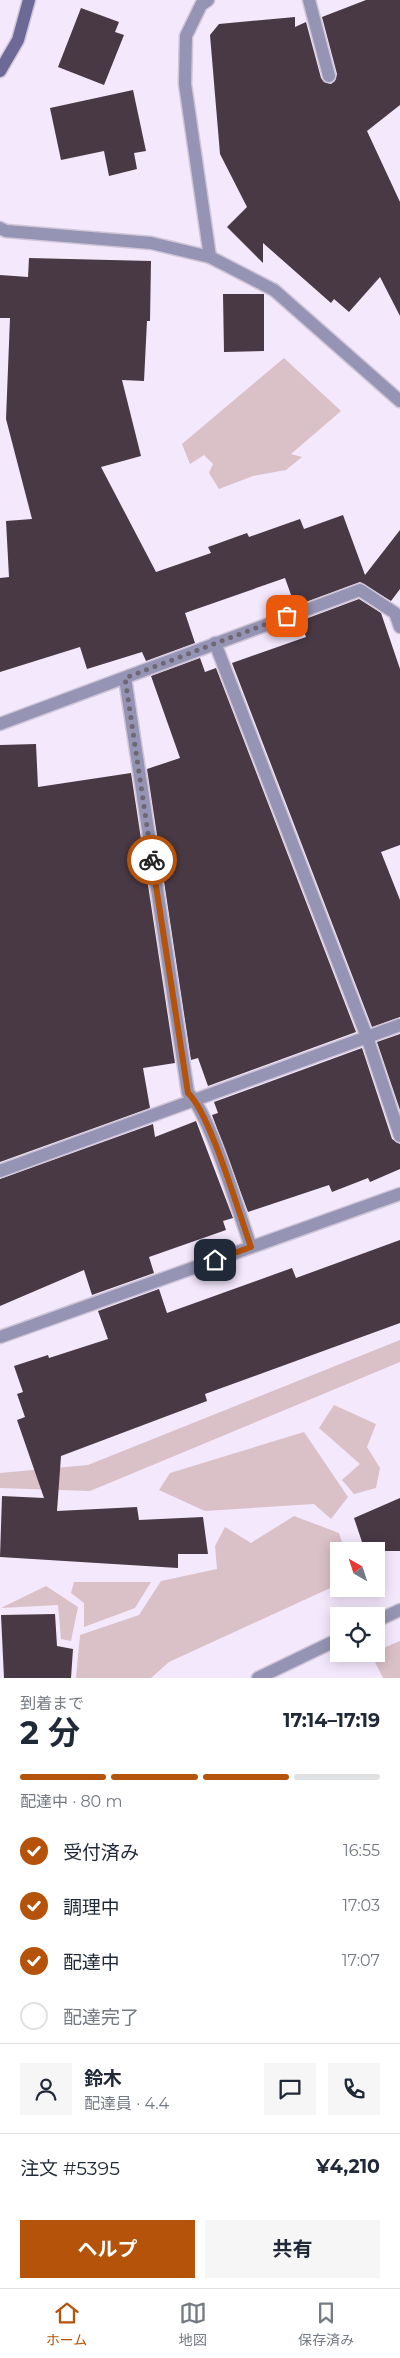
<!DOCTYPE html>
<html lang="ja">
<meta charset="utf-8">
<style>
:root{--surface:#fff;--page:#f6f6f7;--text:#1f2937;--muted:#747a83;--line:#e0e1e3;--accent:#b45309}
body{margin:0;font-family:Montserrat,"Noto Sans JP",sans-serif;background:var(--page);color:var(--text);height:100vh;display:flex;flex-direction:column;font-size:19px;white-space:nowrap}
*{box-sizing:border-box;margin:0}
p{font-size:16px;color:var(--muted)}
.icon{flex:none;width:28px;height:28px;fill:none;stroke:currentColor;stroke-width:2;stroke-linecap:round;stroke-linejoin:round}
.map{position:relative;height:1678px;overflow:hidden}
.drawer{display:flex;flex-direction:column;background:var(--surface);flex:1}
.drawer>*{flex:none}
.needle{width:32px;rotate:321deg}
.buttons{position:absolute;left:330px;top:1542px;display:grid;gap:10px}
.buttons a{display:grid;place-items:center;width:55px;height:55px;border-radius:0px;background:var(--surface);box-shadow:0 2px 12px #0003;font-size:25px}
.pin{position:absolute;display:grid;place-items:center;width:42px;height:42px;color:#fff;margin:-21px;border-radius:10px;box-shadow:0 2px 8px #0006}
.courier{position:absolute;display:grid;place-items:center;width:50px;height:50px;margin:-25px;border:4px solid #b45309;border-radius:50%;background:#fff;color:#222;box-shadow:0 1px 6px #0007}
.summary em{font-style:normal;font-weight:700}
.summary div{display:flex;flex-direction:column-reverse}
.summary{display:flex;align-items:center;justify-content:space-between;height:85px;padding:0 20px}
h1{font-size:32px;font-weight:700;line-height:38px}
.bar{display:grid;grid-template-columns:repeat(4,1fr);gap:8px 5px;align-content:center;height:60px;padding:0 20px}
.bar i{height:6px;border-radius:4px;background:var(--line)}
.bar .selected{background:var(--accent)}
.bar p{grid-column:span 4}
.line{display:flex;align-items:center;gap:12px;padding:0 20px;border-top:1px solid var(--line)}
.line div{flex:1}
.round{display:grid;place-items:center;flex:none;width:52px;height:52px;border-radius:0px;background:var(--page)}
ol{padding:0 20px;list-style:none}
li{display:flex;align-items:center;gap:15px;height:55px}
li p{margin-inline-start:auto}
li .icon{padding:5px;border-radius:50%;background:var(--accent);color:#fff;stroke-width:4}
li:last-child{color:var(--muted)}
li i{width:28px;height:28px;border:2px solid var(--line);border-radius:50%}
.button{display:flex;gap:10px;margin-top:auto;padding:10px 20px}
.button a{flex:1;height:58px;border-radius:0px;background:var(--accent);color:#fff;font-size:20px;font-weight:700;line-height:58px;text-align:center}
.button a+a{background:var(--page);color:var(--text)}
.dock{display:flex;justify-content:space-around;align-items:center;height:70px;border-top:1px solid var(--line);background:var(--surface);font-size:14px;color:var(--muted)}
.dock a{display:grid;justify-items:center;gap:2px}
.dock .selected{color:var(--accent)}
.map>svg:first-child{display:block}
.green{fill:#dac0c7}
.building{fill:#493945}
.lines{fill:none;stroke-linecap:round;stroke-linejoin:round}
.lane-casing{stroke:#cfc5d7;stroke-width:15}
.street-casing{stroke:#cfc5d7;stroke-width:15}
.secondary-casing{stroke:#cfc5d7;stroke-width:15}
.lane{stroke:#9594b4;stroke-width:12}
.street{stroke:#9594b4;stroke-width:12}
.secondary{stroke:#6c6997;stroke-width:12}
.done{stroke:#6f6874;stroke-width:5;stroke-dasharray:0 9}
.route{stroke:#b45309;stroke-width:6}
</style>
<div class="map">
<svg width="400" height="1678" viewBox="0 0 400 1678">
<rect width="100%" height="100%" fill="#f4e8fd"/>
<!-- green -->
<g class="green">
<polygon points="284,358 341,411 291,454 302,457 286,470 253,476 219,489 209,473 213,464 204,455 190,464 182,444"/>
<polygon points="400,1340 400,1362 90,1491 0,1488 0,1473 88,1465"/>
<polygon points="334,1405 376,1424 367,1447 380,1468 376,1488 354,1494 342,1480 360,1464 319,1428"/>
<polygon points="304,1432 348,1497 331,1519 314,1504 205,1511 159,1490 170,1473"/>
<polygon points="294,1516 339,1533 345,1551 339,1551 339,1584 169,1662 151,1678 76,1678 80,1635 139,1615 161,1581 217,1569 215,1546 225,1527 251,1543"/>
<polygon points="74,1582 151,1582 135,1608 84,1627 84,1603 71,1593"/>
<polygon points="46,1586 78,1607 71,1641 61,1639 58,1605 1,1608"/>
<polygon points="400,1641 400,1678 383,1678 371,1654 376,1654 376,1651"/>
</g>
<!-- building -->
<g class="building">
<polygon points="366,0 400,0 400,105 367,131 400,202 400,316 380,277 349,312 334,299 331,303 263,243 263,263 227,227 247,207 220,154 210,35 219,24 295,17 295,27 306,22 321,78 324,82 331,84 335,81 337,74 322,17"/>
<polygon points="81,8 119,22 115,32 124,35 104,85 58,67"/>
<polygon points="133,90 146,151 134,153 137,169 109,176 104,151 61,160 50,108"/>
<polygon points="29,258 151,261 150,321 147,321 144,381 122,380 141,456 101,467 156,572 211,553 208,547 247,533 249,537 300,519 304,529 343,515 365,575 400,530 400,589 391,601 360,582 295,606 285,578 185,613 195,643 146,661 142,652 87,669 80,647 0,672 0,578 9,577 6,521 32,519 6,419 10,318 0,318 0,275 28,277"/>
<polygon points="223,294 264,294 264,351 224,352"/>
<polygon points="359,599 381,613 400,669 400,845 381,852 400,900 400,1017 372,1027 232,663 306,637 300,621"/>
<polygon points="200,658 205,672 216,668 356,1032 208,1086 198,1058 191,1060 147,769 180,758 151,676"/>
<polygon points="36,744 38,787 131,773 175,1063 143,1068 150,1108 0,1162 0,745"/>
<polygon points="400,1034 400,1110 377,1042"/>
<polygon points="362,1048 392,1139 400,1144 400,1169 370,1182 368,1178 332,1192 329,1185 248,1212 212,1115 218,1113 214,1102"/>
<polygon points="196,1121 233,1218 223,1221 226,1230 149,1257 154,1273 92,1295 84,1270 0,1306 0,1179 153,1124 155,1137"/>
<polygon points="400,1240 400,1323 205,1394 207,1401 61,1456 57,1511 137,1507 139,1520 203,1517 208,1554 178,1554 178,1568 0,1557 2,1496 44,1498 17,1420 25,1417 17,1394 23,1392 14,1366 48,1355 49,1358 108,1339 98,1311 159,1289 167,1313 292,1268 296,1278"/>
<polygon points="400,1498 400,1551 365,1551 354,1518"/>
<polygon points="55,1614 57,1646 73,1649 71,1678 4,1678 1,1615"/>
</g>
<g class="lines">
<defs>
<g id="lane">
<polyline points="208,0 201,5 186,36 185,84 210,257"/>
<polyline points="309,0 329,76"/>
<polyline points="215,643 367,1037 400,1136"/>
<path d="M125 678 188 1093C210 1113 239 1214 251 1247"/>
<polyline points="0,724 360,590 395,613 400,627"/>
<polyline points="0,1171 400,1025"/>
<polyline points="0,1337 400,1194"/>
</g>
<g id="street">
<polyline points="0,228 6,231 151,243 210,257 274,290 400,401"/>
<polyline points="376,1621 400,1610"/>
<polyline points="258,1678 339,1639"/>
</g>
<polyline id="secondary" points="0,71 18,40 29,0"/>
</defs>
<!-- lane casing -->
<use href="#lane" class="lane-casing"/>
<!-- street casing -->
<use href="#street" class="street-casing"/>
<!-- secondary casing -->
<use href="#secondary" class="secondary-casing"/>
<!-- lane -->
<use href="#lane" class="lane"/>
<!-- street -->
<use href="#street" class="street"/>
<!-- secondary -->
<use href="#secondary" class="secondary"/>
</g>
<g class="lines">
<!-- done -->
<polyline class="done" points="152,860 125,678 287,616"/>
<!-- route -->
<path class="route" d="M152 860 188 1093C210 1113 239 1214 251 1247L215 1260"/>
</g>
</svg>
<div class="buttons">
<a><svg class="needle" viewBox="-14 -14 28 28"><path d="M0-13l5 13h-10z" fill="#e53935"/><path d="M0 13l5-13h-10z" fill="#747a83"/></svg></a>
<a><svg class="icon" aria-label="locate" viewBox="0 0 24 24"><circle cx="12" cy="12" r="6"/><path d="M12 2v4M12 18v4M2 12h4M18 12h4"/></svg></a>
</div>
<div class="pin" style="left:287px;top:616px;background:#ea580c"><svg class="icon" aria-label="bag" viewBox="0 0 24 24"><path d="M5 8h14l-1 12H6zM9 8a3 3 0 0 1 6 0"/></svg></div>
<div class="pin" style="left:215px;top:1260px;background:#1f2937"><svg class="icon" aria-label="home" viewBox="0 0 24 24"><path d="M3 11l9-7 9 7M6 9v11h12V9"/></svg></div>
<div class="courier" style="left:152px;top:860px"><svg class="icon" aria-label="bike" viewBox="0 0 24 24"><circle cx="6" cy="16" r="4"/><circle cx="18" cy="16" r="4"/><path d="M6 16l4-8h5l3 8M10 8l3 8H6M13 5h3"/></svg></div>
</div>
<section class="drawer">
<div class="summary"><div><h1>2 分</h1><p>到着まで</p></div><em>17:14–17:19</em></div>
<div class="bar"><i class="selected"></i><i class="selected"></i><i class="selected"></i><i></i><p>配達中 · 80 m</p></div>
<ol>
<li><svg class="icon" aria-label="check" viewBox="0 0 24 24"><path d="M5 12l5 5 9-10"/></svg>受付済み<p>16:55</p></li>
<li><svg class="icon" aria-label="check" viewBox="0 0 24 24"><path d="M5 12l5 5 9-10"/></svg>調理中<p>17:03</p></li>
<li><svg class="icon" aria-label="check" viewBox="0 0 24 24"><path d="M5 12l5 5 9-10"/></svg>配達中<p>17:07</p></li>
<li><i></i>配達完了</li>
</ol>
<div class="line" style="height:90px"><a class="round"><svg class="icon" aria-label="person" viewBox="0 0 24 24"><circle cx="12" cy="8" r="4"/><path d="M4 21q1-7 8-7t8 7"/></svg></a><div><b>鈴木</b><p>配達員 · 4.4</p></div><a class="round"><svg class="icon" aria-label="chat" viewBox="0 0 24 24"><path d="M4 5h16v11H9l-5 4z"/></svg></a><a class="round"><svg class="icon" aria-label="phone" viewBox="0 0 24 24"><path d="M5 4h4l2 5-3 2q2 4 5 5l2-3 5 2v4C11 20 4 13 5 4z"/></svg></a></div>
<div class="line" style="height:65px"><div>注文 #5395</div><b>¥4,210</b></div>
<div class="button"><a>ヘルプ</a><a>共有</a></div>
</section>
<nav class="dock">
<a class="selected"><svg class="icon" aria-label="home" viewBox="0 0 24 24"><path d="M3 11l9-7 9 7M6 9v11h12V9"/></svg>ホーム</a>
<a><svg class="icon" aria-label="map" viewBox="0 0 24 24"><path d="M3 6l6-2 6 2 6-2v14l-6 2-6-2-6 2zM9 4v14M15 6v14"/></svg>地図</a>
<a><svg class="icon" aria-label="saved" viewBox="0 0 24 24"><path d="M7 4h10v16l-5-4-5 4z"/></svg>保存済み</a>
</nav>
